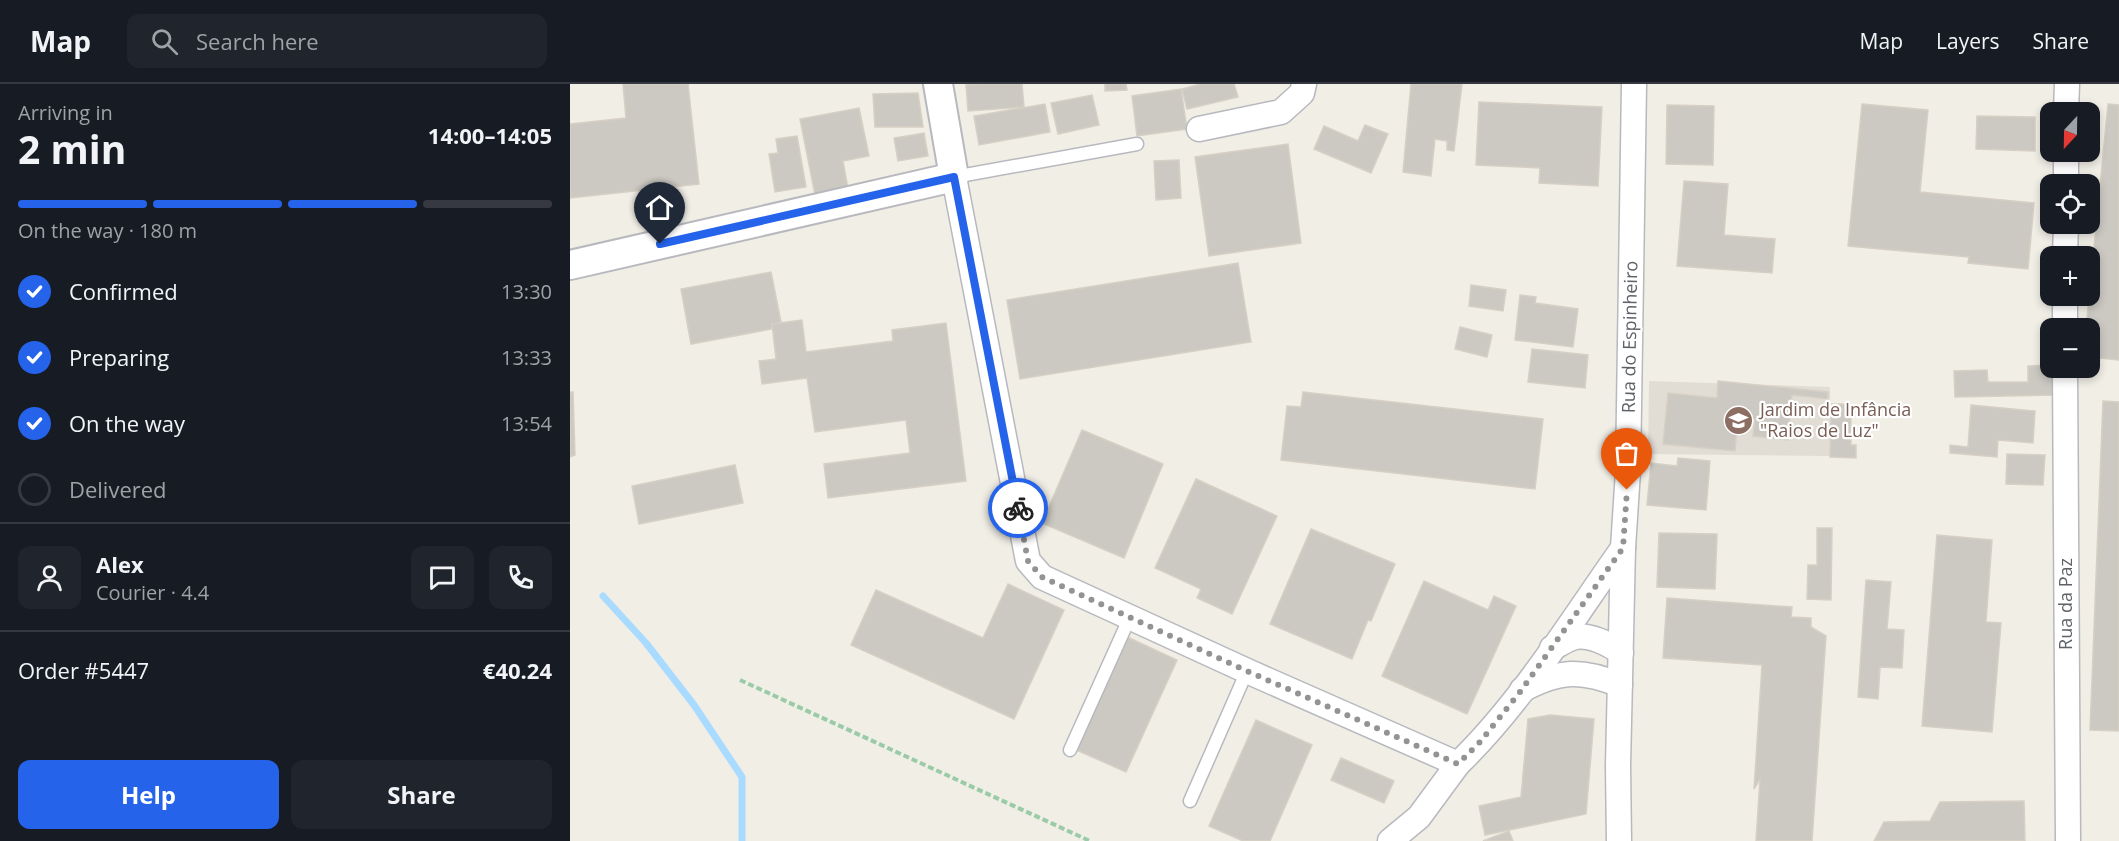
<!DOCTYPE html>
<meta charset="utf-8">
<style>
:root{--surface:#171b24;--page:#20242c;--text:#f1f3f6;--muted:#9ea1a6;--line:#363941;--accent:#2563eb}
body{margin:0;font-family:"Open Sans",sans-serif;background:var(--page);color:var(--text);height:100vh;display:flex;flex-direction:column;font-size:22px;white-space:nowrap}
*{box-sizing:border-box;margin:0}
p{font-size:20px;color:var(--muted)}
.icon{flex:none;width:33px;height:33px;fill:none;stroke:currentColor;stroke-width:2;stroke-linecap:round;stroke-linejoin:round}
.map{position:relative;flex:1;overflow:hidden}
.details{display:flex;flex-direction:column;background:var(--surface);width:570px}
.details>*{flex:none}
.needle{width:39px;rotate:202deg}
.buttons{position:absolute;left:1470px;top:18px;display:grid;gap:12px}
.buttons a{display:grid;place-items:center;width:60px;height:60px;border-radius:12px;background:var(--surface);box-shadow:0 3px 9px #0003;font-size:30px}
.pin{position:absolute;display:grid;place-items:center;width:51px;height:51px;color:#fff;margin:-62px -26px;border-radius:50% 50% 50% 0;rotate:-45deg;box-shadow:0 0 6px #0007}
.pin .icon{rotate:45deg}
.courier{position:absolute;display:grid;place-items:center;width:60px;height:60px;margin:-30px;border:4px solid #2563eb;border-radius:50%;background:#fff;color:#222;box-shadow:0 2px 8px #0007}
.head em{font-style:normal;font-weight:700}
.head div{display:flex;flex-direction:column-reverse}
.head{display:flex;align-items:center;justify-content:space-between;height:102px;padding:0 18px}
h1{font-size:39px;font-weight:700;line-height:45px}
.bar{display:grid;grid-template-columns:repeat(4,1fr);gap:9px 6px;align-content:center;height:72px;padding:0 18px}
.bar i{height:8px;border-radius:4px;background:var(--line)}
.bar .on{background:var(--accent)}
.bar p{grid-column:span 4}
.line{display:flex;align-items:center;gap:15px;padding:0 18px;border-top:2px solid var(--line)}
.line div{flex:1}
.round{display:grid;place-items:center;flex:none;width:63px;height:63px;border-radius:12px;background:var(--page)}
ol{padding:0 18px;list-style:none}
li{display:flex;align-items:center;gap:18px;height:66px}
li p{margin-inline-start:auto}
li .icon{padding:6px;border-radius:50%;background:var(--accent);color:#fff;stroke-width:4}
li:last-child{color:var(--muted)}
li i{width:33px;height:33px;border:3px solid var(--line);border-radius:50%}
.button{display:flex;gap:12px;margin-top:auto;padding:12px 18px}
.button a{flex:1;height:69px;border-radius:12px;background:var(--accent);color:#fff;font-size:24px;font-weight:700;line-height:69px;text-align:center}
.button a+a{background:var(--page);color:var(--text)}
header{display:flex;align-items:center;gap:36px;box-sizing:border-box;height:84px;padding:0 30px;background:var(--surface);border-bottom:2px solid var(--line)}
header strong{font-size:28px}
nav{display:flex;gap:33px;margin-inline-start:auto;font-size:21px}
.search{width:420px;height:54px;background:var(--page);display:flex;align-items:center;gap:15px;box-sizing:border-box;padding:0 21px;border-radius:12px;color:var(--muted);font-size:22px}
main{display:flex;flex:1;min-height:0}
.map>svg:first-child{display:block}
.education{fill:#e1ddd5}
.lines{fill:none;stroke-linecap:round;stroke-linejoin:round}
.stream{stroke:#a8dbff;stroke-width:7}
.building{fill:#ccc9c3;stroke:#d6d0c4;stroke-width:1.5}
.service-casing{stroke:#b7b9be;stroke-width:15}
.minor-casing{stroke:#b7b9be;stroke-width:27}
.tertiary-casing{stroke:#b7b9be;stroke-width:32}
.path{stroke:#9acba8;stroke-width:4;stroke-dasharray:6 3;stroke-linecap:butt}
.service{stroke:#fff;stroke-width:12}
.minor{stroke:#fff;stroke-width:24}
.tertiary{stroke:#fff;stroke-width:28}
.done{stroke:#919394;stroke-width:6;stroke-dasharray:0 10.8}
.route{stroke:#2563eb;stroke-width:8}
.labels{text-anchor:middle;stroke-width:4.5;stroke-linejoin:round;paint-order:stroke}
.street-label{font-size:18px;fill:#5e6268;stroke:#fff}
.education-label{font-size:18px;fill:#785e54;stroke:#fff;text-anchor:start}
</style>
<header>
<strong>Map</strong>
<div class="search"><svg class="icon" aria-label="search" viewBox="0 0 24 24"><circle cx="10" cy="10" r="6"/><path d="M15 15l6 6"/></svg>Search here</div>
<nav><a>Map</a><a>Layers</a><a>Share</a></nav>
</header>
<main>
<section class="details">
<div class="head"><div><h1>2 min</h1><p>Arriving in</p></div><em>14:00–14:05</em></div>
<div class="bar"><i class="on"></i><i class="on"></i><i class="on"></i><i></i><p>On the way · 180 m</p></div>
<ol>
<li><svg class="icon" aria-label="check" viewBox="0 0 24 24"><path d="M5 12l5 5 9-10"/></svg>Confirmed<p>13:30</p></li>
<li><svg class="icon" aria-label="check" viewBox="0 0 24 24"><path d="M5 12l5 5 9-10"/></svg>Preparing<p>13:33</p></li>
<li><svg class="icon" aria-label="check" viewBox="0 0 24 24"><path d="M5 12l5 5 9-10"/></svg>On the way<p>13:54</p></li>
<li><i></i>Delivered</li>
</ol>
<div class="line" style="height:108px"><a class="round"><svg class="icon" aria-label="person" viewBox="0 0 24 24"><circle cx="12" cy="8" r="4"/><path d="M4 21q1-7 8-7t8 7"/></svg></a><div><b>Alex</b><p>Courier · 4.4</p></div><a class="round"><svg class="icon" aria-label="chat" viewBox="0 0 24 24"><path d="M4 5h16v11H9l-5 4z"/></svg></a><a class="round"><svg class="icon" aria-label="phone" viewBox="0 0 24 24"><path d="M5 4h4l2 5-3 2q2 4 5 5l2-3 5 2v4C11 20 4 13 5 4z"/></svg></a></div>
<div class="line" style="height:78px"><div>Order #5447</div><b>€40.24</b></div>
<div class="button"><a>Help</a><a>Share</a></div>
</section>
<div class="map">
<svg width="1549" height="757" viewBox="0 0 1549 757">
<rect width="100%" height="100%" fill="#f1eee6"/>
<!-- education -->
<polygon class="education" points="1079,297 1260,303 1261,372 1078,370"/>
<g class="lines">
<!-- stream -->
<polyline class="stream" points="33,512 76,559 124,621 172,693 172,757"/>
</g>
<!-- building -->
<g class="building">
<polygon points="53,0 118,0 129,100 0,114 0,40 56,34"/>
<polygon points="417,0 452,0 454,23 398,27 396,1"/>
<polygon points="535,0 556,0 557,6 535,7"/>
<polygon points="631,0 664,0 668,13 617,25 612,5"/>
<polygon points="841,0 892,0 884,67 877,66 877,57 865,55 861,92 833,88"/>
<polygon points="611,5 617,45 567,52 562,12"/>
<polygon points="348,9 353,43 305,43 303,10"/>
<polygon points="522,11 529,41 488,50 481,19"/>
<polygon points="909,18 1032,23 1028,102 969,99 970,84 906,81"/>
<polygon points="475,20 480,48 409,61 404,32"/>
<polygon points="1292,20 1358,26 1350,108 1464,119 1458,185 1398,179 1399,173 1278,162"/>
<polygon points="1538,20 1549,21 1549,276 1520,273 1520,244 1516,244"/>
<polygon points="1097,21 1144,22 1143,81 1096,80"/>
<polygon points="289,24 299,72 273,77 278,105 245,111 230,35"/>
<polygon points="1407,32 1465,33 1465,67 1406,65"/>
<polygon points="795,41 818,50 801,89 744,65 754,42 788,57"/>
<polygon points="354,49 358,72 328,77 324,54"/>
<polygon points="227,52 236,103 205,108 199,70 208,69 206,55"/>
<polygon points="718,60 731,159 639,172 625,73"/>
<polygon points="609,76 611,114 586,116 584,77"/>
<polygon points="1114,97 1158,100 1154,151 1205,155 1202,189 1107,182"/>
<polygon points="668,179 681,258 450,295 437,216"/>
<polygon points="201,188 212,243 121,260 111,205"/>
<polygon points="901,201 936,206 933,227 899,222"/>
<polygon points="950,211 966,213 965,219 1008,225 1003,263 945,256"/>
<polygon points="232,236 236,268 323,257 322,246 376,239 396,397 258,414 254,380 340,369 336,336 245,348 237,294 192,300 189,277 206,275 202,240"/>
<polygon points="890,243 922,251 917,273 885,265"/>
<polygon points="962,265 1018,271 1015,304 958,298"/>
<polygon points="1480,281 1480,284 1483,284 1484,311 1385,313 1384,287 1417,286 1418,298 1458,298 1458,282"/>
<polygon points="1148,297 1258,308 1258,315 1222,311 1218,356 1183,352 1185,335 1168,333 1165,367 1093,360 1098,309 1147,314"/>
<polygon points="0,308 3,308 5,371 0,373"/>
<polygon points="733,308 973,335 965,405 711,376 717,322 731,323"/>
<polygon points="1533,317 1549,318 1549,647 1520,646"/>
<polygon points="1261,320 1281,320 1281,361 1286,361 1286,374 1260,373"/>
<polygon points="1401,321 1465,327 1463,359 1428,356 1427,373 1380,369 1380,361 1398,363"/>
<polygon points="512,346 593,380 554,474 472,439"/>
<polygon points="1437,370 1475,371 1473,401 1436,400"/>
<polygon points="1108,374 1140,377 1136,426 1077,421 1081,379 1107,382"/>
<polygon points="165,381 173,419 69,440 62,402"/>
<polygon points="626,395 707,432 662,530 627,514 631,505 585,484"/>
<polygon points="1247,444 1262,444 1261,516 1237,515 1238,481 1247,481"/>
<polygon points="741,445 825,480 801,537 798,536 782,575 700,540"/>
<polygon points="1089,449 1147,450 1145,505 1087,503"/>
<polygon points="1367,451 1422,456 1416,538 1431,539 1422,648 1352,642"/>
<polygon points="1296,496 1321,498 1317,545 1334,546 1332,584 1310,583 1308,615 1288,613"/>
<polygon points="854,497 918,526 924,512 946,522 897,630 812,592"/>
<polygon points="438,500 494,526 444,635 281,561 306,506 413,554"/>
<polygon points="1097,514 1222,523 1221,533 1241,534 1241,543 1256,552 1242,757 1186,757 1190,695 1184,705 1192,581 1093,574"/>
<polygon points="553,551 607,576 556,688 502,664"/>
<polygon points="980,631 1024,635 1016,730 915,751 909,722 951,713 958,635"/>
<polygon points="686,636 742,661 700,757 673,757 639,742"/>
<polygon points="771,674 824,697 814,719 761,696"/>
<polygon points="1454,717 1455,757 1304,757 1314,738 1360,737 1370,718"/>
<polygon points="939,747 943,757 913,757"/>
</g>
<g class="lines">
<defs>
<g id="service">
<polyline points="384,93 567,60"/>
<polyline points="500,666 560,533"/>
<polyline points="620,717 677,587"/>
</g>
<g id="minor">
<polyline points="1496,28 1497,0"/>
<polyline points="629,45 711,28 732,9 734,0"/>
<path d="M384 93 458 477 472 493 677 587 888 680C952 618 1002 536 1053 464"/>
<polyline points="1496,100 1496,68"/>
<polyline points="1495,172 1496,140"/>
<polyline points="1495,244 1495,212"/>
<polyline points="1495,284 1498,757"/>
<path d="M982 564C989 561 997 555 1005 553 1019 550 1040 560 1051 569"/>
<path d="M952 606C989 586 1012 585 1050 601"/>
<polyline points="820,757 849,733 888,680"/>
<polyline points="1049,757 1048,682 1053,464 1058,387 1064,0"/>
</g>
<polyline id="tertiary" points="0,181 384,93 368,0"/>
</defs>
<!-- service casing -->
<use href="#service" class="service-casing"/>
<!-- minor casing -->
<use href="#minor" class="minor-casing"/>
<!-- tertiary casing -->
<use href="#tertiary" class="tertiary-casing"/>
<!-- path -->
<polyline class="path" points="170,596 520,757"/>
<!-- service -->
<use href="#service" class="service"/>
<!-- minor -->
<use href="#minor" class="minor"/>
<!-- tertiary -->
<use href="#tertiary" class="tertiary"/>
</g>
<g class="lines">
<!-- done -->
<polyline class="done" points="448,424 458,477 472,493 677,587 888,680 910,658 950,608 1053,464 1057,406"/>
<!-- route -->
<polyline class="route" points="90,160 384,93 448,424"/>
</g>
<!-- icons -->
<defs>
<symbol id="school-disc" viewBox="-11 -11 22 22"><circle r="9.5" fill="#8d6e63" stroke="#fff"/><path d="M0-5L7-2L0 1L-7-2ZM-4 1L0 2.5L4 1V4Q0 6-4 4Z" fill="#fff"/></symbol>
</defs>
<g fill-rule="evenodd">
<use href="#school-disc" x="1152" y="320" width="33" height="33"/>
</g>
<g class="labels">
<!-- street labels -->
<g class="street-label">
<text transform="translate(1060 253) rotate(-89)" y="6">Rua do Espinheiro</text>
<text transform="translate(1496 520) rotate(-90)" y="6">Rua da Paz</text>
</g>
<!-- education labels -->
<g class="education-label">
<text x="1190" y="332">Jardim de Infância<tspan x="1190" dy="21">"Raios de Luz"</tspan></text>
</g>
</g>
</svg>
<div class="buttons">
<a><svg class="needle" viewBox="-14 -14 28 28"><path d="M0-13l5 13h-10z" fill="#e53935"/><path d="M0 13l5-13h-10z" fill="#9ea1a6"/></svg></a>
<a><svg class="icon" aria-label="locate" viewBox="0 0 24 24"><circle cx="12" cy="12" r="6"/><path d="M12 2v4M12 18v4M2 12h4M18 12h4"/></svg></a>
<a>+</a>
<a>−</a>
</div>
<div class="pin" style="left:1057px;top:406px;background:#ea580c"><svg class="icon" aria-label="bag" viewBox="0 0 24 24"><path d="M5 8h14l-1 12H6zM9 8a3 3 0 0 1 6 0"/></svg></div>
<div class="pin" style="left:90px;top:160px;background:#1f2937"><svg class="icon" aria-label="home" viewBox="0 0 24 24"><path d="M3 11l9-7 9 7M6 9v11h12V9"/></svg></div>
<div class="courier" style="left:448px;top:424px"><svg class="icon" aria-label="bike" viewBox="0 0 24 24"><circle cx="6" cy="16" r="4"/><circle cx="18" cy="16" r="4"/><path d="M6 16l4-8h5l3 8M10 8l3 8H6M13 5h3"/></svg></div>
</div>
</main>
